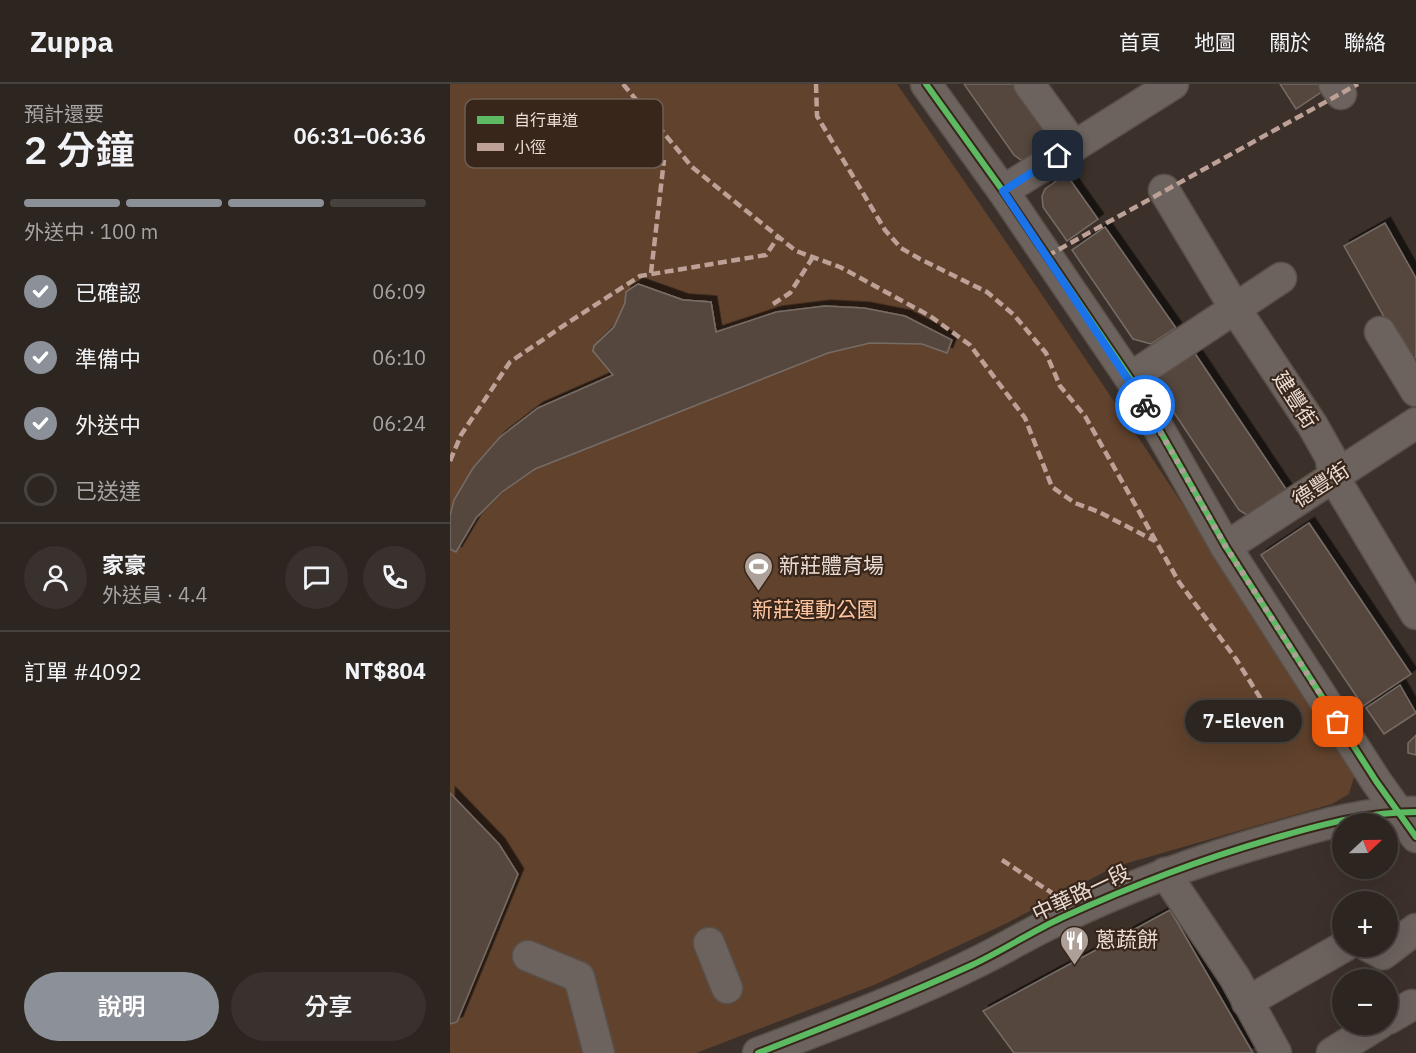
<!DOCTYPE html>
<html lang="zh-TW">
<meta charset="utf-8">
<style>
:root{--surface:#2d2520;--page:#39312d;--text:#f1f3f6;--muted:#a7a5a5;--line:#48423e;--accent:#8c9099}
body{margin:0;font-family:"IBM Plex Sans","Noto Sans TC",sans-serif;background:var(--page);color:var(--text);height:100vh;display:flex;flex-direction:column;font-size:22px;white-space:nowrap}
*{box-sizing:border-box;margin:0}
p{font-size:20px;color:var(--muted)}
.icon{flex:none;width:33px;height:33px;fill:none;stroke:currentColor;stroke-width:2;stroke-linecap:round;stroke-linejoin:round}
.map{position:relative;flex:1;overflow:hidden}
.drawer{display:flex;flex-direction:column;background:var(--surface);width:450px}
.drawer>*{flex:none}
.needle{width:39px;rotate:68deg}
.tools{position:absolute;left:882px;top:729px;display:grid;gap:12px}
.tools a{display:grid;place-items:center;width:66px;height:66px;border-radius:50%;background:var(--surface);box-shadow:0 6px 24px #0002,0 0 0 2px var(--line);font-size:30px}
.pin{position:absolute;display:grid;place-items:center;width:51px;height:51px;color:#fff;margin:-26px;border-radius:12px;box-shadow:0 3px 9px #0006}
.courier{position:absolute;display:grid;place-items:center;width:60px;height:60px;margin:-30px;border:4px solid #1a73e8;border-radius:50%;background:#fff;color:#222;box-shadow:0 2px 8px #0007}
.bubble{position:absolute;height:42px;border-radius:21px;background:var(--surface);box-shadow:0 6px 24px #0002,0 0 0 2px var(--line);font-size:20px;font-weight:600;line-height:42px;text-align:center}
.summary em{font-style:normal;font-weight:600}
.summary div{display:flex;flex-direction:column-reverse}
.summary{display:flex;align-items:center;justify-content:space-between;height:102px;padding:0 24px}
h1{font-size:39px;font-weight:600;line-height:45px}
.bar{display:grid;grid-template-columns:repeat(4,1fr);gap:9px 6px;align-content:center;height:72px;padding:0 24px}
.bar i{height:8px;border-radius:4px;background:var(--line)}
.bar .selected{background:var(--accent)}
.bar p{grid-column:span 4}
.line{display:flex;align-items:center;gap:15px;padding:0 24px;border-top:2px solid var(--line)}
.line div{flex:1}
.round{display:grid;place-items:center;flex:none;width:63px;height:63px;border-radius:32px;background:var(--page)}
ol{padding:0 24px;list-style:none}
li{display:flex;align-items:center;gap:18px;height:66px}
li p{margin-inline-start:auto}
li .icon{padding:6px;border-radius:50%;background:var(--accent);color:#fff;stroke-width:4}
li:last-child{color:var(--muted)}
li i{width:33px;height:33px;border:3px solid var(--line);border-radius:50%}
.cta{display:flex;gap:12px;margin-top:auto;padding:12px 24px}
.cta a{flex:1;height:69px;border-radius:36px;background:var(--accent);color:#fff;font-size:24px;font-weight:600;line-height:69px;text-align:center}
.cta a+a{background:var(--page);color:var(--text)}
header{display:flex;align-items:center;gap:36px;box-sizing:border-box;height:84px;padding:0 30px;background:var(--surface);border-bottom:2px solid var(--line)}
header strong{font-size:28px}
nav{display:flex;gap:33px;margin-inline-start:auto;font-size:21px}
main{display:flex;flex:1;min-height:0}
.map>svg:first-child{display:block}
.green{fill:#60422d}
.building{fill:#55473e;stroke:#766c66;stroke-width:1.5;filter:url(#shadow)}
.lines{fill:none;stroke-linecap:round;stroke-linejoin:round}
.minor-casing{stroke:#5a504a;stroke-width:33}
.minor{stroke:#6d635e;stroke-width:30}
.quiet{stroke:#bda197;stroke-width:4.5;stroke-dasharray:9 4.5;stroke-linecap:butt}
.cycleway-casing{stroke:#38261a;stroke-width:10}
.cycleway{stroke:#5cba63;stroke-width:6}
.done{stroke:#aca098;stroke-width:6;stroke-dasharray:0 10.8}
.route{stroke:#1a73e8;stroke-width:8}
.labels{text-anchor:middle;stroke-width:4.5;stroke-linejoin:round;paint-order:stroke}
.street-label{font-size:21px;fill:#e9dcd4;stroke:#38261a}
.poi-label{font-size:21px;fill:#e9dcd4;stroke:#38261a;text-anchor:start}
.park-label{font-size:21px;fill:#fec49e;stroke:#38261a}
.key{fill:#38261a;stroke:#6d5d52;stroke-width:1.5}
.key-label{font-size:16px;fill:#e9dcd4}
</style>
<header>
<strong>Zuppa</strong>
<nav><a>首頁</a><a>地圖</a><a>關於</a><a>聯絡</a></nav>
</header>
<main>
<section class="drawer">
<div class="summary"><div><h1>2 分鐘</h1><p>預計還要</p></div><em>06:31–06:36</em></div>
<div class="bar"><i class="selected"></i><i class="selected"></i><i class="selected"></i><i></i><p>外送中 · 100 m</p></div>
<ol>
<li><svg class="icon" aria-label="check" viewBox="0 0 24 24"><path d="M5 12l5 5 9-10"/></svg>已確認<p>06:09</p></li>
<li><svg class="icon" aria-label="check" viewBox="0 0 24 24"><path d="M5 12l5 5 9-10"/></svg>準備中<p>06:10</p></li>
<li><svg class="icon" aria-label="check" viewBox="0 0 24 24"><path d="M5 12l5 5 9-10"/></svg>外送中<p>06:24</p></li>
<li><i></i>已送達</li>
</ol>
<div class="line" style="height:108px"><a class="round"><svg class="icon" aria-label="person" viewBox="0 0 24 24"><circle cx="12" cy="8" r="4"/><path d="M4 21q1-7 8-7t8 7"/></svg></a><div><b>家豪</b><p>外送員 · 4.4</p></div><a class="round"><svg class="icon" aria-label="chat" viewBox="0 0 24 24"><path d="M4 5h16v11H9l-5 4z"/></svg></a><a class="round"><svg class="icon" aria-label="phone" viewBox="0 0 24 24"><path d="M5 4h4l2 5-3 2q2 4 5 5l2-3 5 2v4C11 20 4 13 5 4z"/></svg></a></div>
<div class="line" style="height:78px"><div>訂單 #4092</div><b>NT$804</b></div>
<div class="cta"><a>說明</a><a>分享</a></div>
</section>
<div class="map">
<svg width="966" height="969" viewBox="0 0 966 969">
<defs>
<filter id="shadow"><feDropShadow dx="5.5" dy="-5.5" stdDeviation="0" flood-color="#0009"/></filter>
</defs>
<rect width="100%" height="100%" fill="#3c312a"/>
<!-- green -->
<path class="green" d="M0 0H447C601 221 750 444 896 670L904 693 899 710 882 720 664 783 557 839 424 901 246 969H0Z"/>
<!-- building -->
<g class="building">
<polygon points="514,0 564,0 606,60 574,78 564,71"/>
<polygon points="830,0 873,0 876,5 846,25"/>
<polygon points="616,90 648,135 617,157 593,123 592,112 595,105"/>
<polygon points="935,139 966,194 966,273 959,277 894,162"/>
<polygon points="655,143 726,244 701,260 683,255 622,166"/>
<polygon points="188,200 233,216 261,218 266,248 281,264 276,276 273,309 237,311 204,337 195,335 187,324 161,312 166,297 162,286 143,267 144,262 164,243 175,219 176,208"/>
<polygon points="188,200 233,216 261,218 266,248 326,228 375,222 414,224 455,232 502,256 497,269 472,260 420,259 378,269 85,385 52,408 26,434 6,468 0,465 0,432 4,416 23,384 50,353 88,324 163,291 143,267 144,262 164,243 175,219 176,208"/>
<polygon points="742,265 838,408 808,428 797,431 789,426 707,303 703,295"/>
<polygon points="859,439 961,590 913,622 811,471"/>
<polygon points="950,601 966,629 934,650 916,624"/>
<polygon points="966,651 966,671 958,669 958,659"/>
<polygon points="0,709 49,760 68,790 7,938 0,940"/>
<polygon points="720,826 803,969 564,969 533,927"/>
</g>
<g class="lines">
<defs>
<g id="minor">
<polyline points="476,0 553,107 680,294 776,463 926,697 966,753"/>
<polyline points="579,0 624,62"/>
<polyline points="884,0 891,10"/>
<polyline points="714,106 786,226 863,342 881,374 883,392 966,530"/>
<polyline points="553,107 723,0"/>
<polyline points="930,248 966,307"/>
<polyline points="680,294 831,194"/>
<polyline points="776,463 966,339"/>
<polyline points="715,789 785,894 826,969"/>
<polyline points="259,859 277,904"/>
<polyline points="918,862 933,870 966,845"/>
<polyline points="78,872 129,893 149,969"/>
<polyline points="797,918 895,862"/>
<polyline points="938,935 962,921"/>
<path d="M308 969C381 941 455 914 525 879 554 865 581 848 610 835 681 801 754 774 830 753 874 740 917 728 963 728"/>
<polyline points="882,969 929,940"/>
</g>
</defs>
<!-- minor casing -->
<use href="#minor" class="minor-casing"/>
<!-- minor -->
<use href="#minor" class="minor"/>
<!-- quiet -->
<g class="quiet">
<polyline points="173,0 242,83 346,167 390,183 480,232 520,261 575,334 602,403 625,419 649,428 705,457"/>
<polyline points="366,0 367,32 435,146 451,164 470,175 537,208 564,231 596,269 610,302 635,332 729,498 786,575 837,657"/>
<polyline points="597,172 908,0"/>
<polyline points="201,189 214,76"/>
<polyline points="323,220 340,209 363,173"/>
<polyline points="0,377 11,351 60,278 119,238 190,192 316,171 328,153"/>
<polyline points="552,776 602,809"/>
</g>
<defs>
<g id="cycleway">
<polyline points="476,0 553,107 680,294 776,463 926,697 966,753"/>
<path d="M308 969C380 941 452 913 522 881 552 867 581 848 611 834 683 801 756 773 832 752 877 739 919 728 966 728"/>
</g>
</defs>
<!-- cycleway casing -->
<use href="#cycleway" class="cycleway-casing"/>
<!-- cycleway -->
<use href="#cycleway" class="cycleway"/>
</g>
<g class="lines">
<!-- done -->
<polyline class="done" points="695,321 776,463 888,638"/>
<!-- route -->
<polyline class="route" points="608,72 553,107 695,321"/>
</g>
<!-- icons -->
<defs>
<symbol id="stadium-pin" viewBox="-11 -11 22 30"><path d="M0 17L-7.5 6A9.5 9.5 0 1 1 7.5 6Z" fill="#aca098" stroke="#38261a"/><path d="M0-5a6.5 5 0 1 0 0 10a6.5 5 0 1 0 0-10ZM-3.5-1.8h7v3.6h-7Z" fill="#fff"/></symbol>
<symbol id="restaurant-pin" viewBox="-11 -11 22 30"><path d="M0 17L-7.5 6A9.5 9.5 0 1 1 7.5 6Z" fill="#aca098" stroke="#38261a"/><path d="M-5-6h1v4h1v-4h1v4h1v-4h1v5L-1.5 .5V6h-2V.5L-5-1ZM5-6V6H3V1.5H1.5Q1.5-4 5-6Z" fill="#fff"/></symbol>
</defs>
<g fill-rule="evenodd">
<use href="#stadium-pin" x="292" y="466" width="33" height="45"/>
<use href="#restaurant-pin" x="608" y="840" width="33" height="45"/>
</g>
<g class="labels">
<!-- street labels -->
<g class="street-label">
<text transform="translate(845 316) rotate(57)" y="7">建豐街</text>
<text transform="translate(871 401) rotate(-33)" y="7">德豐街</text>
<text transform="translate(631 809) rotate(-25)" y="7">中華路一段</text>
</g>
<!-- poi labels -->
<g class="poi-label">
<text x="329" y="489">新莊體育場</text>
<text x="645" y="863">蔥蔬餅</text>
</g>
<!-- park labels -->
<g class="park-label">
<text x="365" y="533">新莊運動公園</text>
</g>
</g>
<!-- legend -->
<rect x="15" y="15" width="198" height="69" rx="9" class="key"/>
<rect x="27" y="32" width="27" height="8" fill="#5cba63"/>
<rect x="27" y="59" width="27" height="8" fill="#bda197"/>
<g class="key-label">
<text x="64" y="42">自行車道</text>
<text x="64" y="69">小徑</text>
</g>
</svg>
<div class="tools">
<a><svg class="needle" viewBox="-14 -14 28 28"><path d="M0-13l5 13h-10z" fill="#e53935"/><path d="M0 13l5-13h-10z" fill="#a7a5a5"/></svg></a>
<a>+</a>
<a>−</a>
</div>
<div class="pin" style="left:888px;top:638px;background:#ea580c"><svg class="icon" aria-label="bag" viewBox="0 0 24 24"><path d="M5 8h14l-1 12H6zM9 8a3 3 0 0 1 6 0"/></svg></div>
<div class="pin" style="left:608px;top:72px;background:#1f2937"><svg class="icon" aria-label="home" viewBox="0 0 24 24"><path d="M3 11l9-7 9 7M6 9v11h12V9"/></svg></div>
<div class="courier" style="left:695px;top:321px"><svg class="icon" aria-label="bike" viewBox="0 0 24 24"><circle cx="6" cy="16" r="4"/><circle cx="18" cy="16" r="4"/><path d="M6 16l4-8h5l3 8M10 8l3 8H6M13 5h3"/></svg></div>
<div class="bubble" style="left:735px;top:616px;width:117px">7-Eleven</div>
</div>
</main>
